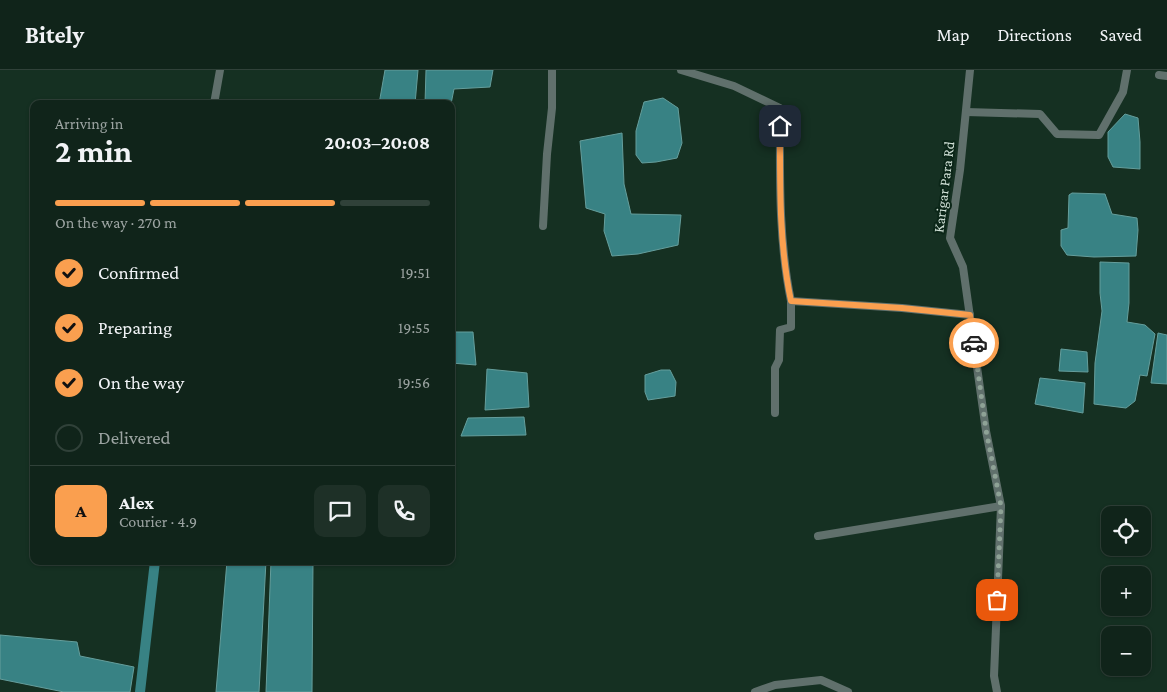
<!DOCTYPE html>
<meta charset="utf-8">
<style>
:root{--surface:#10241a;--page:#1e3027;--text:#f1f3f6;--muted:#9ca4a2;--line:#304139;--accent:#fa9f4f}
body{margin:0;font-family:"Crimson Pro",serif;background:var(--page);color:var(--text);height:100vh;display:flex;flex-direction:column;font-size:19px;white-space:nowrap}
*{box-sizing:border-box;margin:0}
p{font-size:16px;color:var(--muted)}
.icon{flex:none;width:28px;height:28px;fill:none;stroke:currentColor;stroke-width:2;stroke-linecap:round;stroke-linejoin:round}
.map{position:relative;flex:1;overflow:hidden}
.drawer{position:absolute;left:30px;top:30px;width:425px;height:465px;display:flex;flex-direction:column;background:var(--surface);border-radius:10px;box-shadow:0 1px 4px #0004,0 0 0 1px var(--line)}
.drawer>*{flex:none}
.tools{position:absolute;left:1101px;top:436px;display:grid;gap:10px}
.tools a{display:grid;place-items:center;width:50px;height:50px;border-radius:10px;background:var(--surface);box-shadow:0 1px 4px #0004,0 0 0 1px var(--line);font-size:25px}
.pin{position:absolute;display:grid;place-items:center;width:42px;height:42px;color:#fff;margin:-21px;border-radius:10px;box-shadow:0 2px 8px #0006}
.courier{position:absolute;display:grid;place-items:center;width:50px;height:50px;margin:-25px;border:4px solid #fa9f4f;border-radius:50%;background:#fff;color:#222;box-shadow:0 1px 6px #0007}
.summary em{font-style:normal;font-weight:700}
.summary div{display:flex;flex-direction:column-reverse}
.summary{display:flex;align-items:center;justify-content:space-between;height:85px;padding:0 25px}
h1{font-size:32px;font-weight:700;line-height:38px}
.bar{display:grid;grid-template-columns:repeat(4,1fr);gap:8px 5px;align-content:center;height:60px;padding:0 25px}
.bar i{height:6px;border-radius:4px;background:var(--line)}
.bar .current{background:var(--accent)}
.bar p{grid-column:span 4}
.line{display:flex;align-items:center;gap:12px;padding:0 25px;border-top:1px solid var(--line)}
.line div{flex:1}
.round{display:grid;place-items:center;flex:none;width:52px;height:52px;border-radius:10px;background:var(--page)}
ol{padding:0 25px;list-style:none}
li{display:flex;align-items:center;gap:15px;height:55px}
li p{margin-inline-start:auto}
li .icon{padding:5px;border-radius:50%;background:var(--accent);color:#111;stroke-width:4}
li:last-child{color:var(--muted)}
li i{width:28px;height:28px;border:2px solid var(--line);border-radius:50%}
header{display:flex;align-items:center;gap:30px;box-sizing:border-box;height:70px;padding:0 25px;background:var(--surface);border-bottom:1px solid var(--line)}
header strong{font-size:24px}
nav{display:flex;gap:28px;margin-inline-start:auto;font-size:18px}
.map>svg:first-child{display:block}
.water{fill:#388284;stroke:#659e9c}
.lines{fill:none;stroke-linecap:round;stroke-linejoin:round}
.canal{stroke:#388284;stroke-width:10}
.street{stroke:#60706c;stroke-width:8}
.done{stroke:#8ea296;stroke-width:5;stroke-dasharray:0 9}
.route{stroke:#fa9f4f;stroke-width:6}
.labels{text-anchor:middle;stroke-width:4;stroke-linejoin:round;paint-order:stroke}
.street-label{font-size:15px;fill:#cfdfd5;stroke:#0b2618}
</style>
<header>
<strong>Bitely</strong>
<nav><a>Map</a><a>Directions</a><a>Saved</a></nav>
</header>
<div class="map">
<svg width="1167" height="622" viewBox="0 0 1167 622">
<rect width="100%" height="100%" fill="#153022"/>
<!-- water -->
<g class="water">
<polygon points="385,0 418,0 415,34 379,34"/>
<polygon points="426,0 493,0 490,17 454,19 451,34 425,34"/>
<polygon points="663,28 678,38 682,73 677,88 656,92 642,93 636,85 636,61 644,32"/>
<polygon points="1125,44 1138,48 1140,72 1140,99 1113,97 1108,87 1108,62"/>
<polygon points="622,63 624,114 631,144 681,145 678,175 638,184 612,186 604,161 605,144 586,138 580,71"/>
<polygon points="1072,123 1105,124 1112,144 1137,148 1138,160 1136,186 1094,187 1067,185 1061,176 1061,160 1068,158 1069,125"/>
<polygon points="1100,192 1129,193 1129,233 1127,252 1145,255 1155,264 1147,306 1140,305 1135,331 1126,338 1094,334 1095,293 1102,241 1100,223"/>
<polygon points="451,262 473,262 476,295 451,293"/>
<polygon points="1158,263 1167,265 1167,314 1151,313"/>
<polygon points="1061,279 1087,282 1088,302 1059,301"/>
<polygon points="487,299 527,303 529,337 485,340"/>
<polygon points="451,300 454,300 453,376 451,376"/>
<polygon points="661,300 670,300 676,312 675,326 648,330 645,322 645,305"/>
<polygon points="1040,308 1085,313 1083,343 1035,334"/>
<polygon points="524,347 526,365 461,366 468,348"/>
<polygon points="227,491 266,491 259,622 216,622"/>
<polygon points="271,491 313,491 312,622 266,622"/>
<polygon points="0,565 77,572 80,586 134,597 130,622 64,622 0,609"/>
</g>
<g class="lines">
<!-- canal -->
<polyline class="canal" points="140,622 155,491"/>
<!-- street -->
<g class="street">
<path d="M681 0 734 16 780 38C780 102 778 168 791 231L902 238 970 245"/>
<polyline points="970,0 960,100 950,168 963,197 986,361 1001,436 994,606 997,622"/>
<polyline points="1159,5 1167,6"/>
<polyline points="214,34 220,0"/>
<polyline points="966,42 1040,44 1057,64 1099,65 1123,22 1127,0"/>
<polyline points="543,156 547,84 552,38 552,0"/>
<polyline points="775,343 775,298 779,290 780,260 791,257 791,231"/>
<polyline points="818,466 1001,436"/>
<polyline points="755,622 775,615 821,610 848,622"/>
</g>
</g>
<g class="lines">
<!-- done -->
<polyline class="done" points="974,273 986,360 1001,436 997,530"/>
<!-- route -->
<path class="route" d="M780 56C780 115 779 174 791 231L902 238 970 245 974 273"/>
</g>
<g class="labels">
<!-- street labels -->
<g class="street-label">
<text transform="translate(944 117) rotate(-83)" y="5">Karigar Para Rd</text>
</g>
</g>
</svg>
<div class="tools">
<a><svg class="icon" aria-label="locate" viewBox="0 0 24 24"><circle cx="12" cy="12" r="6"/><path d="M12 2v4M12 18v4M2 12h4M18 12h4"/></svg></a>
<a>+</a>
<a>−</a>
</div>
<div class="pin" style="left:997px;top:530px;background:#ea580c"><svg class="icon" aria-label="bag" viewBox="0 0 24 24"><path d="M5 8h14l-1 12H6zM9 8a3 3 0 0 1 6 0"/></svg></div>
<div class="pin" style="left:780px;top:56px;background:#1f2937"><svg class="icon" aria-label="home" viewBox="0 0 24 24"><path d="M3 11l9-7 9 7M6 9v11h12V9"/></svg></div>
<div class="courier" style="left:974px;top:273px"><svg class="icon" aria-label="car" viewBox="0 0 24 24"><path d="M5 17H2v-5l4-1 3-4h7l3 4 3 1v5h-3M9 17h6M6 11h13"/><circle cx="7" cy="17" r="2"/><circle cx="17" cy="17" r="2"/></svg></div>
<section class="drawer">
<div class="summary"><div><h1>2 min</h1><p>Arriving in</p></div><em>20:03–20:08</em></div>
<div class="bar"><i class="current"></i><i class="current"></i><i class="current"></i><i></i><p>On the way · 270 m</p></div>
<ol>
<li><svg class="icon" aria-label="check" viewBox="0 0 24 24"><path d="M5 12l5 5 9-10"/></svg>Confirmed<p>19:51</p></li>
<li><svg class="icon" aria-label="check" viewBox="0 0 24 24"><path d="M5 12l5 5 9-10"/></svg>Preparing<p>19:55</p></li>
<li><svg class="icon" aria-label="check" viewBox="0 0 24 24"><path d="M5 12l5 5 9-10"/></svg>On the way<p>19:56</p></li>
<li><i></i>Delivered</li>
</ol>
<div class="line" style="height:90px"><b class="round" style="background:var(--accent);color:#111">A</b><div><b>Alex</b><p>Courier · 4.9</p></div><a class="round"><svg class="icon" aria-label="chat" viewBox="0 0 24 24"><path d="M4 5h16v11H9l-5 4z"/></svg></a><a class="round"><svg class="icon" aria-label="phone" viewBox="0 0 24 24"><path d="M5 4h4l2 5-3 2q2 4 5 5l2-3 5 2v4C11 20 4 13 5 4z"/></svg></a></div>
</section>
</div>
